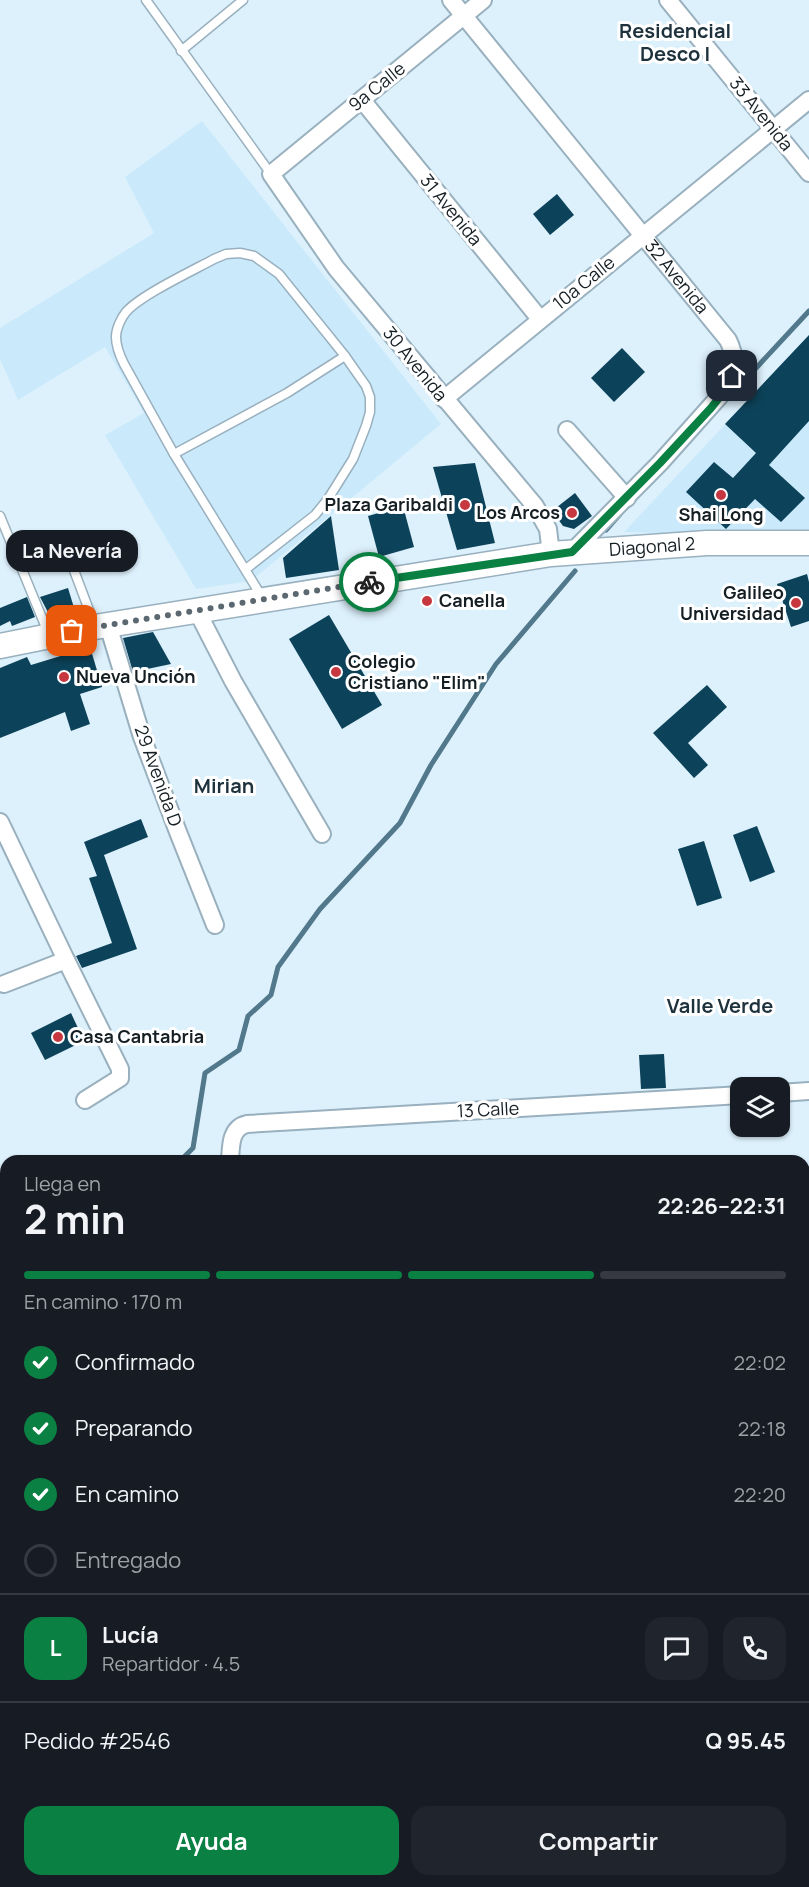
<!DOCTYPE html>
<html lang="es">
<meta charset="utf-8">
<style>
:root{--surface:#171b24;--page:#20242c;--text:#f1f3f6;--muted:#9ea1a6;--line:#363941;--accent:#0b8043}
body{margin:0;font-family:Manrope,sans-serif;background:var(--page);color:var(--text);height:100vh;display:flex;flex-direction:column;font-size:22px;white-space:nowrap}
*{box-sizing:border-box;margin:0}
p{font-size:20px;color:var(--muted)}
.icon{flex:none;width:33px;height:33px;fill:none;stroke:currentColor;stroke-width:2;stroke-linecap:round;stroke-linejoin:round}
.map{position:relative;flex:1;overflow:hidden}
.panel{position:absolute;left:0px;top:1155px;width:810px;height:732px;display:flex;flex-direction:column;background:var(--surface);border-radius:18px 18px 0 0;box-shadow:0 2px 4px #0004}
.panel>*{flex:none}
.fabs{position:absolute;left:730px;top:1077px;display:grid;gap:12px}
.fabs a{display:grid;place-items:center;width:60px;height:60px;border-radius:12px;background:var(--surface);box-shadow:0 2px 4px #0004;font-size:30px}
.pin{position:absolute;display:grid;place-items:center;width:51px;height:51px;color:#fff;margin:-26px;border-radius:12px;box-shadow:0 3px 9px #0006}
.courier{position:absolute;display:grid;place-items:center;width:60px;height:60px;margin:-30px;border:4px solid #0b8043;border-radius:50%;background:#fff;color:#222;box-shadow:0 2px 8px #0007}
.bubble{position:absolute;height:42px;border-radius:18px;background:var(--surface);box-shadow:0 2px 4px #0004;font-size:20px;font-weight:700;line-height:42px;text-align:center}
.summary em{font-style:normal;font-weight:700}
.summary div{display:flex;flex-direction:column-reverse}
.summary{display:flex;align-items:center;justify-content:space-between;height:102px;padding:0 24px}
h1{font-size:39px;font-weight:700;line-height:45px}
.bar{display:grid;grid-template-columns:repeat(4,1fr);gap:9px 6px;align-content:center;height:72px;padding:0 24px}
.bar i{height:8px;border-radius:4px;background:var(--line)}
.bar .active{background:var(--accent)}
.bar p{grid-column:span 4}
.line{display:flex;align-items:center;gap:15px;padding:0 24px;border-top:2px solid var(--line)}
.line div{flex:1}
.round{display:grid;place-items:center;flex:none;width:63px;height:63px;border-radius:18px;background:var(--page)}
ol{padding:0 24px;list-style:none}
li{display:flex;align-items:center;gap:18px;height:66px}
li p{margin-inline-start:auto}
li .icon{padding:6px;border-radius:50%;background:var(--accent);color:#fff;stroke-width:4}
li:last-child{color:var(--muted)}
li i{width:33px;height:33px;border:3px solid var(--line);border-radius:50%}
.button{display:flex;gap:12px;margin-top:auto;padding:12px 24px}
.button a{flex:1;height:69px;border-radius:18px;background:var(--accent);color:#fff;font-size:24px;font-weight:700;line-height:69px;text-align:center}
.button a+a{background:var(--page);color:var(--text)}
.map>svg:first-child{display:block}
.built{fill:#caeafc}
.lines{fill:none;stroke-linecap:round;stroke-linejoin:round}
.stream{stroke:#52788c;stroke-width:5}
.building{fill:#0d435a}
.service-casing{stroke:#99b0be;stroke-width:11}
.minor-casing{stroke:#99b0be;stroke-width:20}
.tertiary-casing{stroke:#99b0be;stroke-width:24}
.secondary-casing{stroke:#99b0be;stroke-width:27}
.service{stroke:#fff;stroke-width:8}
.minor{stroke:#fff;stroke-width:16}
.tertiary{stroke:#fff;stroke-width:21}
.secondary{stroke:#fff;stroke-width:24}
.done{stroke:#5b686f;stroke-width:6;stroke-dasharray:0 10.8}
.route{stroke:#0b8043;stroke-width:8}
.poi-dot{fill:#c73740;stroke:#fff;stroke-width:2}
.labels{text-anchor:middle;stroke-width:6;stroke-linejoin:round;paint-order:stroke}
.street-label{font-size:18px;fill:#151e23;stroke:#fff}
.poi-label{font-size:18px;font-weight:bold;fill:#151e23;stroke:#fff;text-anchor:start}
.neighbourhood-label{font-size:20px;font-weight:bold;fill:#1e323d;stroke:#fff}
</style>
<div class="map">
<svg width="809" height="1887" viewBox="0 0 809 1887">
<rect width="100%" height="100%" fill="#ddf1fc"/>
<!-- built -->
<g class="built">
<polygon points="202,121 441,424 251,581 196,589 105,435 144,413 105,347 18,400 0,359 0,328 154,233 125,177"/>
<polygon points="809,335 809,535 723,535 624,532"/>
</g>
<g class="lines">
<!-- stream -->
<g class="stream">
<polyline points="731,395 809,311"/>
<polyline points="606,530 620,514"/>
<polyline points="180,1161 193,1148 205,1073 239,1050 248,1016 271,995 278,967 320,909 400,823 431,765 496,664 575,571"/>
<polyline points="0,1505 6,1479"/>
<polyline points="0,1799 6,1805"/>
<polyline points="96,1881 104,1887"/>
</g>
</g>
<!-- building -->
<g class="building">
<polygon points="557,194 574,215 550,235 533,214"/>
<polygon points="809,335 809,421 769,465 805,498 781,522 755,499 726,529 686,492 714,462 733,478 756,453 725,424"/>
<polygon points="622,348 645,372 614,402 591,378"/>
<polygon points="475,463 495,543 457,550 433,467"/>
<polygon points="575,493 592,516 574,529 563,526 552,511"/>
<polygon points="403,506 414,547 379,557 368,516"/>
<polygon points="331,516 339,570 286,578 283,558"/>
<polygon points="807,574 809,582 809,621 791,627 777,584"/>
<polygon points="68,588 75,611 51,618 40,597"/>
<polygon points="27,597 35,617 12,626 10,621 0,626 0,608"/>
<polygon points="329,615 382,705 342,729 289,639"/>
<polygon points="153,632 171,664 133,672 123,638"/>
<polygon points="90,647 102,687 80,694 90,724 71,731 65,712 0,738 0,668 27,657 31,665"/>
<polygon points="707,685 727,707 688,743 708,765 694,778 653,733"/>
<polygon points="141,819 148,837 104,855 137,949 82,968 76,956 112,943 89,878 97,876 84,842"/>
<polygon points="757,826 775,872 750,882 733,835"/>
<polygon points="704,841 722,898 697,906 678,849"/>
<polygon points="71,1013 84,1041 45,1060 31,1033"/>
<polygon points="664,1054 666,1088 641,1089 639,1055"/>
</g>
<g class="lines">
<defs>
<g id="service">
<polyline points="146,0 271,174"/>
<polyline points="181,51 243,0"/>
<polyline points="174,454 287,393 345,356"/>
<polyline points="0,516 49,635"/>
<polyline points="72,565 95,626"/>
<path d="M246 569 315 515 328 499 353 459 366 426 370 412V397L366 386 345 356 279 274 254 256 240 253 226 254 214 259C192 271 141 295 126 312 121 318 116 329 116 337 116 347 120 356 124 364L174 454 262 597"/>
<polyline points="0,1216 6,1214"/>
<polyline points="0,1365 6,1362"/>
</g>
<g id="minor">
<path id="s1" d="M451 0 728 340C737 358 734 371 726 389L660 463 572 552"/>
<polyline points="483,0 271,174 336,268 535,506 548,529 551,554"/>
<polyline points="668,0 809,173"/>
<polyline points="362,100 540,319"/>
<polyline points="444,399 809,100"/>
<polyline points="567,430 627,498"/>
<polyline points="197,611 233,681 322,834"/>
<polyline points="108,625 142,737 178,832 215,925"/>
<polyline points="0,822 66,960 120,1069 120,1078 85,1100"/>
<polyline points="4,984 66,960"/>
<polyline points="780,1093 809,1091"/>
<path d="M230 1161C231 1146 230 1128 247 1124L741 1095"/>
<polyline points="804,1514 809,1545"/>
<polyline points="230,1881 234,1887"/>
<polyline points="274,1887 279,1881"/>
</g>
<polyline id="tertiary" points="804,1211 809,1211"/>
<g id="secondary">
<path id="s2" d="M0 646 95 627 551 554 707 543H809"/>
</g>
</defs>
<!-- service casing -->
<use href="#service" class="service-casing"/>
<!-- minor casing -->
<use href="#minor" class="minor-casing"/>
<!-- tertiary casing -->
<use href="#tertiary" class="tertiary-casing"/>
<!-- secondary casing -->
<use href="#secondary" class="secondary-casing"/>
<!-- service -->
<use href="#service" class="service"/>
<!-- minor -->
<use href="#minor" class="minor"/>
<!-- tertiary -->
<use href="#tertiary" class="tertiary"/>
<!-- secondary -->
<use href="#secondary" class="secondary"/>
</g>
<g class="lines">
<!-- done -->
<polyline class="done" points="72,631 369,582"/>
<!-- route -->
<polyline class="route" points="369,582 572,552 660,463 711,408 726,389 732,376"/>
</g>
<!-- markers -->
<g class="poi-dot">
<circle cx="721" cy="495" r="6"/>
<circle cx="465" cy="505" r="6"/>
<circle cx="572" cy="513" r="6"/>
<circle cx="427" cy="601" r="6"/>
<circle cx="796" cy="603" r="6"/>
<circle cx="336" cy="672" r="6"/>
<circle cx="64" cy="677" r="6"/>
<circle cx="58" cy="1037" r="6"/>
</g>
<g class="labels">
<!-- street labels -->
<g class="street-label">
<text transform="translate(377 87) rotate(-39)" y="6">9a Calle</text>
<text transform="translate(761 114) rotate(51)" y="6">33 Avenida</text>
<text transform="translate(451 210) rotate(51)" y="6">31 Avenida</text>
<text dy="6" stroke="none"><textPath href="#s1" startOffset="357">32 Avenida</textPath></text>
<text transform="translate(584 283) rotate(-39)" y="6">10a Calle</text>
<text transform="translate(415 364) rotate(51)" y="6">30 Avenida</text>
<text dy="6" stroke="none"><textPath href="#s2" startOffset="660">Diagonal 2</textPath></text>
<text transform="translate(158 776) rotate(70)" y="6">29 Avenida D</text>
<text transform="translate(488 1110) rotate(-3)" y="6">13 Calle</text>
</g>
<!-- poi labels -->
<g class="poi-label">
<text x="453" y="511" text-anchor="end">Plaza Garibaldi</text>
<text x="560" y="519" text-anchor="end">Los Arcos</text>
<text x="721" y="521" text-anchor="middle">Shai Long</text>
<text x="784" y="599" text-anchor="end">Galileo<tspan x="784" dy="21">Universidad</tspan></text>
<text x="439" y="607">Canella</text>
<text x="348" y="668">Colegio<tspan x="348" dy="21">Cristiano "Elim"</tspan></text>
<text x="76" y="683">Nueva Unción</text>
<text x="70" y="1043">Casa Cantabria</text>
</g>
<!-- neighbourhood labels -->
<g class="neighbourhood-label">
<text x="675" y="38">Residencial<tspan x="675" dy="23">Desco I</tspan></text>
<text x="224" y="793">Mirian</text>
<text x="720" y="1013">Valle Verde</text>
</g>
</g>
</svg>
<div class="fabs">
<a><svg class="icon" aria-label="layers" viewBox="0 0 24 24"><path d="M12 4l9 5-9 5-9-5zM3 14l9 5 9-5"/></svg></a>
</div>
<div class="pin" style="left:72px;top:631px;background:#ea580c"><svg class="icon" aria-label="bag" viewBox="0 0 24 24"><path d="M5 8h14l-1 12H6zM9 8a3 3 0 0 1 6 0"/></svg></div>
<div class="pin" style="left:732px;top:376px;background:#1f2937"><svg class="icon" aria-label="home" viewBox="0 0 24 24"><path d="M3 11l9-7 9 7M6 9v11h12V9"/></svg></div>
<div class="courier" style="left:369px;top:582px"><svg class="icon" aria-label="bike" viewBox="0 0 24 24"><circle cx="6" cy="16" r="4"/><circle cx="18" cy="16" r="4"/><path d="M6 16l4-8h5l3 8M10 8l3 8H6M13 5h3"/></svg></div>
<div class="bubble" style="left:6px;top:530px;width:132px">La Nevería</div>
<section class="panel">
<div class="summary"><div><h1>2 min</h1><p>Llega en</p></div><em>22:26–22:31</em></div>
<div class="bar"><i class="active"></i><i class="active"></i><i class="active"></i><i></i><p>En camino · 170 m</p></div>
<ol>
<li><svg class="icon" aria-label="check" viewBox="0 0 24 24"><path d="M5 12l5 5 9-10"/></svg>Confirmado<p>22:02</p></li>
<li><svg class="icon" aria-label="check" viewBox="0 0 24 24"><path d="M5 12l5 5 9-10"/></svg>Preparando<p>22:18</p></li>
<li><svg class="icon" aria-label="check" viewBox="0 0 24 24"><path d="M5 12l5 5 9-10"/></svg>En camino<p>22:20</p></li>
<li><i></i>Entregado</li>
</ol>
<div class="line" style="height:108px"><b class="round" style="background:var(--accent);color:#fff">L</b><div><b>Lucía</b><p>Repartidor · 4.5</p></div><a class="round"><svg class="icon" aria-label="chat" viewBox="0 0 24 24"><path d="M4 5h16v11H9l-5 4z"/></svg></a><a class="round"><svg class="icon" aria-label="phone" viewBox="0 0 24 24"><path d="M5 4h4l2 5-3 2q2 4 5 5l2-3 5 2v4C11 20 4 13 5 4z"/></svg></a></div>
<div class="line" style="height:78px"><div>Pedido #2546</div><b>Q 95.45</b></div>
<div class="button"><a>Ayuda</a><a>Compartir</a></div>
</section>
</div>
